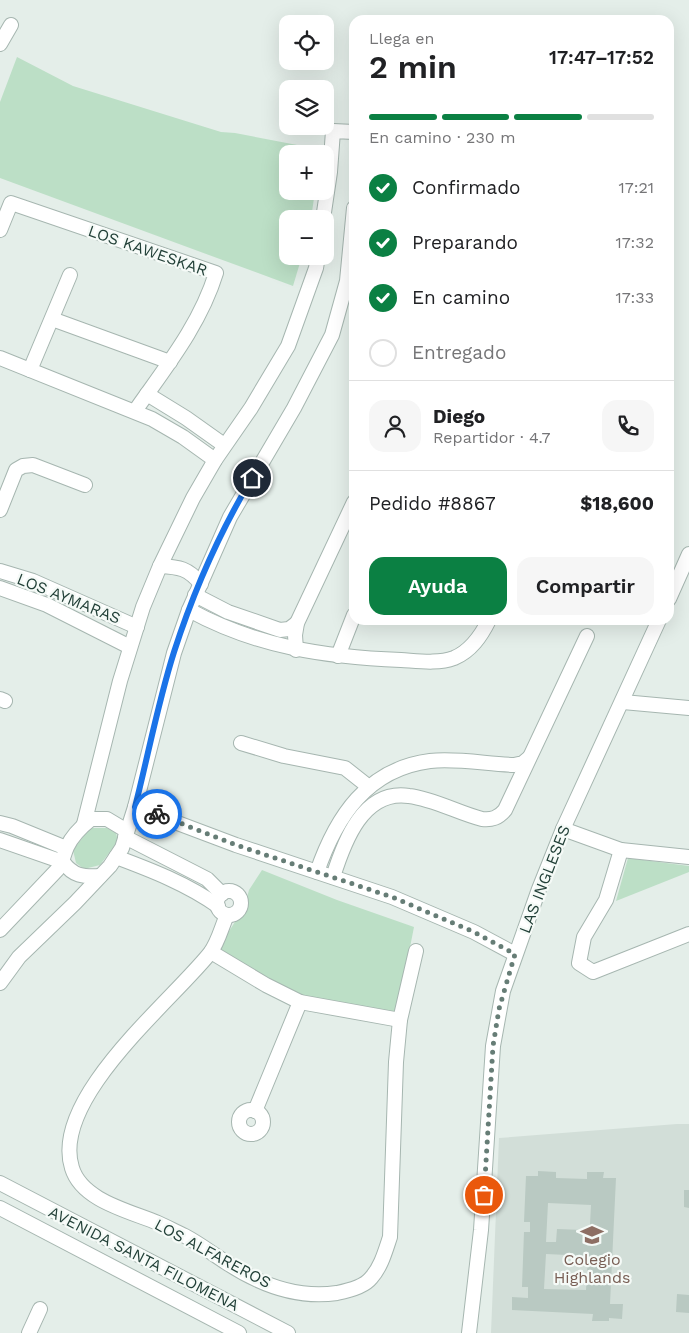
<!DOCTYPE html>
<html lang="es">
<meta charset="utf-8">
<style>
:root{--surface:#fff;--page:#f6f6f6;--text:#202124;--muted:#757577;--line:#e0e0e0;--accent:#0b8043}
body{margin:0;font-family:"Work Sans",sans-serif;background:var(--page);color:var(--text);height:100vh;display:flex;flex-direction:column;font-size:19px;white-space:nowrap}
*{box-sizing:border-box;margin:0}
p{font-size:16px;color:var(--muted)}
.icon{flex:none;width:28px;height:28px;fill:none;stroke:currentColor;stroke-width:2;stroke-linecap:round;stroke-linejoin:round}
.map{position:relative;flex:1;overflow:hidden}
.panel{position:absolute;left:349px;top:15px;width:325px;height:610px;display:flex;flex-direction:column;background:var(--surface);border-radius:15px;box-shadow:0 5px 20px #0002}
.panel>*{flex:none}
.buttons{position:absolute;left:279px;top:15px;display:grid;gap:10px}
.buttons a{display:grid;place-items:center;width:55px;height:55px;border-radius:10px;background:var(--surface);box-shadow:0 5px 20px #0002;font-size:25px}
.pin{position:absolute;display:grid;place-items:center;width:42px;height:42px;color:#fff;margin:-21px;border:2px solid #fff;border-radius:50%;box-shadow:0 1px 5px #0007}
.courier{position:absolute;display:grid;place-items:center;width:50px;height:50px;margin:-25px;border:4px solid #1a73e8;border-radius:50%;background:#fff;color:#222;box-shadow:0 1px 6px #0007}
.headline em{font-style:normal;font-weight:600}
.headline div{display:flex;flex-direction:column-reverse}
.headline{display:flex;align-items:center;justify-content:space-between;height:85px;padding:0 20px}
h1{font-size:32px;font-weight:600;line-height:38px}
.bar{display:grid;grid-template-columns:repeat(4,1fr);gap:8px 5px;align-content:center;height:60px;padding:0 20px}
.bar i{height:6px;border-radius:4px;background:var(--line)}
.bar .current{background:var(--accent)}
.bar p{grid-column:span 4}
.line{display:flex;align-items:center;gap:12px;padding:0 20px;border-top:1px solid var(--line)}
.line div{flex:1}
.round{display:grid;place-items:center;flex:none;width:52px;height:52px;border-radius:15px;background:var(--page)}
ol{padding:0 20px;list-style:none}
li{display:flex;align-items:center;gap:15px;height:55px}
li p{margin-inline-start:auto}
li .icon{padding:5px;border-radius:50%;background:var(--accent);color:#fff;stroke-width:4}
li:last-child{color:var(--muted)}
li i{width:28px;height:28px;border:2px solid var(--line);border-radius:50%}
.cta{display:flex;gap:10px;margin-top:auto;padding:10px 20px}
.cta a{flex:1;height:58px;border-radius:15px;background:var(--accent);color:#fff;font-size:20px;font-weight:600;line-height:58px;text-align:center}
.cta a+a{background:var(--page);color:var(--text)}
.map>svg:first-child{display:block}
.built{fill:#d2ded8}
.green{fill:#bcdfc6}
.building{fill:#b9c9c2;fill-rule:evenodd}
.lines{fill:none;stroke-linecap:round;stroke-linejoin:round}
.minor-casing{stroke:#a6b6b0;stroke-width:16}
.minor{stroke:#fff;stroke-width:14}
.done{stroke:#667d76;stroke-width:5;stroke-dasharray:0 9}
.route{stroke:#1a73e8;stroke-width:6}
.labels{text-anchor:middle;stroke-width:4.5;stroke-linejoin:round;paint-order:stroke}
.street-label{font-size:16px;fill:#224038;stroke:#f5faf7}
.education-label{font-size:16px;fill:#785e54;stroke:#f5faf7}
</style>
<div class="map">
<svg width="689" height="1333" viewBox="0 0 689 1333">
<rect width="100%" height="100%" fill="#e4eee9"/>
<!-- built -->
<polygon class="built" points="677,1124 689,1124 689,1333 491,1333 499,1138"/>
<!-- green -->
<g class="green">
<polygon points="17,57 73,86 221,132 235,133 318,149 318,154 288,154 288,191 315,191 311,219 288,219 288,256 302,256 293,286 0,178 0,102"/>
<polygon points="90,828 107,828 116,833 118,841 100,865 84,869 76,863 73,850"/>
<polygon points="628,858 689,866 689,872 616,901"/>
<polygon points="262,870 337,900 414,927 397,1013 301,996 217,950 240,914 246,901 249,890"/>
</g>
<!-- building -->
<g class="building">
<path d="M538 1171 556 1172V1178L587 1179V1172H604L603 1178H616L610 1304H623L622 1319 609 1318V1321H592L593 1314 512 1310V1297L528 1298V1287H522L524 1232H530V1222H524L526 1176H538ZM548 1203 591 1205 589 1243H582L583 1230 557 1229 556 1242H546ZM546 1254 588 1256 586 1290 544 1289Z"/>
<polygon points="684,1190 689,1190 689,1208 684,1207"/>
<polygon points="677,1294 689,1295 689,1313 676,1312"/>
</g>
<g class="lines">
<defs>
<g id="minor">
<polyline points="0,44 11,25"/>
<polyline points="323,219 330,172 333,131 354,132"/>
<path d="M0 230 11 203 216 273C200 325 165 368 135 411"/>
<polyline points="52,319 170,362"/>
<polyline points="0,358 152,419 183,437 215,460"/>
<polyline points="30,370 70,275"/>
<polyline points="147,394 186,418 224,445"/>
<polyline points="0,510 16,470 23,466 33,465 85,485"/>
<path d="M160 566C179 567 188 568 201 584"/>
<polyline points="0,571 33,581 137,627"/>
<polyline points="0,588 47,605 130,647"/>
<polyline points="195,595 228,612 280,630 289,629 297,623"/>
<polyline points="669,599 689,554"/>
<path d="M189 610C257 647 325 657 401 660 418 661 438 664 454 658 471 651 481 636 489 620"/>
<polyline points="296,650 295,635 297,623 354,502"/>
<polyline points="338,656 354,615"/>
<polyline points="0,699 5,701"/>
<polyline points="623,702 689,708"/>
<polyline points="241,743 284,756 345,768 369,787"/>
<polyline points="135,807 236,845 392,897 474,932 515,954"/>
<polyline points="0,823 12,826 66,848"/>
<polyline points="84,824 120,681 143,607 160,566 193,498 215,460 251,408 288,346 316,268 318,256"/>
<polyline points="563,829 621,850 689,857"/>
<polyline points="125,837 207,879 222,894"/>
<polyline points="0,840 63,862"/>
<polyline points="621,850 606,900 584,937 579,963 593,972 689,934"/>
<path d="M116 857C151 870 187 884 218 906"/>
<path d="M63 862C73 876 83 877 100 876"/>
<path d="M317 872C336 817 367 769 430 761 457 758 486 764 514 765L523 763 529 758"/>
<path d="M333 877C344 842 363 789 409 796 434 799 458 813 482 819 492 820 498 818 505 810L587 636"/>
<circle cx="229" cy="903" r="12"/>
<path d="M227 915C222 926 218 943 210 953 171 1002 50 1099 72 1168 82 1201 130 1211 158 1223 167 1227 176 1232 185 1236 200 1244 213 1254 227 1263 259 1284 297 1299 337 1293 347 1291 364 1287 371 1278 381 1267 385 1252 390 1237L396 1062 400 1020 416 951"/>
<path d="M0 930 57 870C63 862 63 856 67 847 72 836 81 827 91 819H107L127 831"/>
<polyline points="211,952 266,985 300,1002 400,1020"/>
<polyline points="0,983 19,957 75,903 110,866 122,848 135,807 174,653 189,610 230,517 294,408 332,335 347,281 354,208"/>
<circle cx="251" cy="1122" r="12"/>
<polyline points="255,1111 300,1002"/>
<polyline points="0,1183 288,1333"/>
<polyline points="0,1208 239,1333"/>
<polyline points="29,1333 40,1309"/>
<polyline points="469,1333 481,1230 493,1046 503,991 539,889 563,829 659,620"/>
</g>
</defs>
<!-- minor casing -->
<use href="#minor" class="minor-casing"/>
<!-- minor -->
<use href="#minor" class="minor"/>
</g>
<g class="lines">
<!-- done -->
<polyline class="done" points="157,814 236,845 392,897 474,932 515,954 499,1009 493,1046 484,1195"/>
<!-- route -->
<path class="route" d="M157 814 135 807C148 756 158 702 174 652 193 593 221 530 252 478"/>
</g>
<!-- icons -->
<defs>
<symbol id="school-bare" viewBox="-9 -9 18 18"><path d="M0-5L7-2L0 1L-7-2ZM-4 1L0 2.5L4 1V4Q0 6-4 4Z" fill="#8d6e63" stroke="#f5faf7" stroke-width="2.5" paint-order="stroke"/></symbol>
</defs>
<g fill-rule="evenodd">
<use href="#school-bare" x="576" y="1219" width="32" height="32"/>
</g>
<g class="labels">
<!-- street labels -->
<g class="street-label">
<text transform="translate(148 250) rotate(19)" y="6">LOS KAWESKAR</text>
<text transform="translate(69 598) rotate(22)" y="6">LOS AYMARAS</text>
<text transform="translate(544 879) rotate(-69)" y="6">LAS INGLESES</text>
<text transform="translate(213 1253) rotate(28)" y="6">LOS ALFAREROS</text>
<text transform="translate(144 1258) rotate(27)" y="6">AVENIDA SANTA FILOMENA</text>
</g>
<!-- education labels -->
<g class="education-label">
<text x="592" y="1265">Colegio<tspan x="592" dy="18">Highlands</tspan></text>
</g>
</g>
</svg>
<div class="buttons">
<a><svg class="icon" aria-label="locate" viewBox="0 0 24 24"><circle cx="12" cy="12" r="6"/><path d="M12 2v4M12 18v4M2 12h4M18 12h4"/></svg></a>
<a><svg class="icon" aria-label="layers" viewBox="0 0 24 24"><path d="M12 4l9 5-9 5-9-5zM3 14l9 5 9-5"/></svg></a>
<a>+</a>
<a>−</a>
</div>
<div class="pin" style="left:484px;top:1195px;background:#ea580c"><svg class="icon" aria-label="bag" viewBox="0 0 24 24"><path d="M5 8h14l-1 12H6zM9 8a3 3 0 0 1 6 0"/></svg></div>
<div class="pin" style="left:252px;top:478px;background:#1f2937"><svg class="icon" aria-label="home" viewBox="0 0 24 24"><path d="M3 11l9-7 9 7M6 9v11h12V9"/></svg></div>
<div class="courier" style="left:157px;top:814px"><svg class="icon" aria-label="bike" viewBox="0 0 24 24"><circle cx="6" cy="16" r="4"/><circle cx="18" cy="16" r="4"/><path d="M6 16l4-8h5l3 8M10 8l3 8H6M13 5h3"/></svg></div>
<section class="panel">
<div class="headline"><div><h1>2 min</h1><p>Llega en</p></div><em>17:47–17:52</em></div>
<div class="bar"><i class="current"></i><i class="current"></i><i class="current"></i><i></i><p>En camino · 230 m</p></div>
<ol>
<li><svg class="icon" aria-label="check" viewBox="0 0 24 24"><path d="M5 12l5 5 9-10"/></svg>Confirmado<p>17:21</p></li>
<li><svg class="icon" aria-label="check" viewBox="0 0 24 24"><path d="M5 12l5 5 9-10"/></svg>Preparando<p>17:32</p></li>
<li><svg class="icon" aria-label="check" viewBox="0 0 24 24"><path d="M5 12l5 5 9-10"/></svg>En camino<p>17:33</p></li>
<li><i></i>Entregado</li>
</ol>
<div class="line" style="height:90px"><a class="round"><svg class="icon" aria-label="person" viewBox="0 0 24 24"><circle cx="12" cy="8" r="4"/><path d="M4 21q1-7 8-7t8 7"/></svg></a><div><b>Diego</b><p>Repartidor · 4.7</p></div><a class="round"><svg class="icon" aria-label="phone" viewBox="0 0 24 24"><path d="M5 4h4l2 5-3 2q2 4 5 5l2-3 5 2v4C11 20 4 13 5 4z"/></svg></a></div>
<div class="line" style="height:65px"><div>Pedido #8867</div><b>$18,600</b></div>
<div class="cta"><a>Ayuda</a><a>Compartir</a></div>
</section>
</div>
